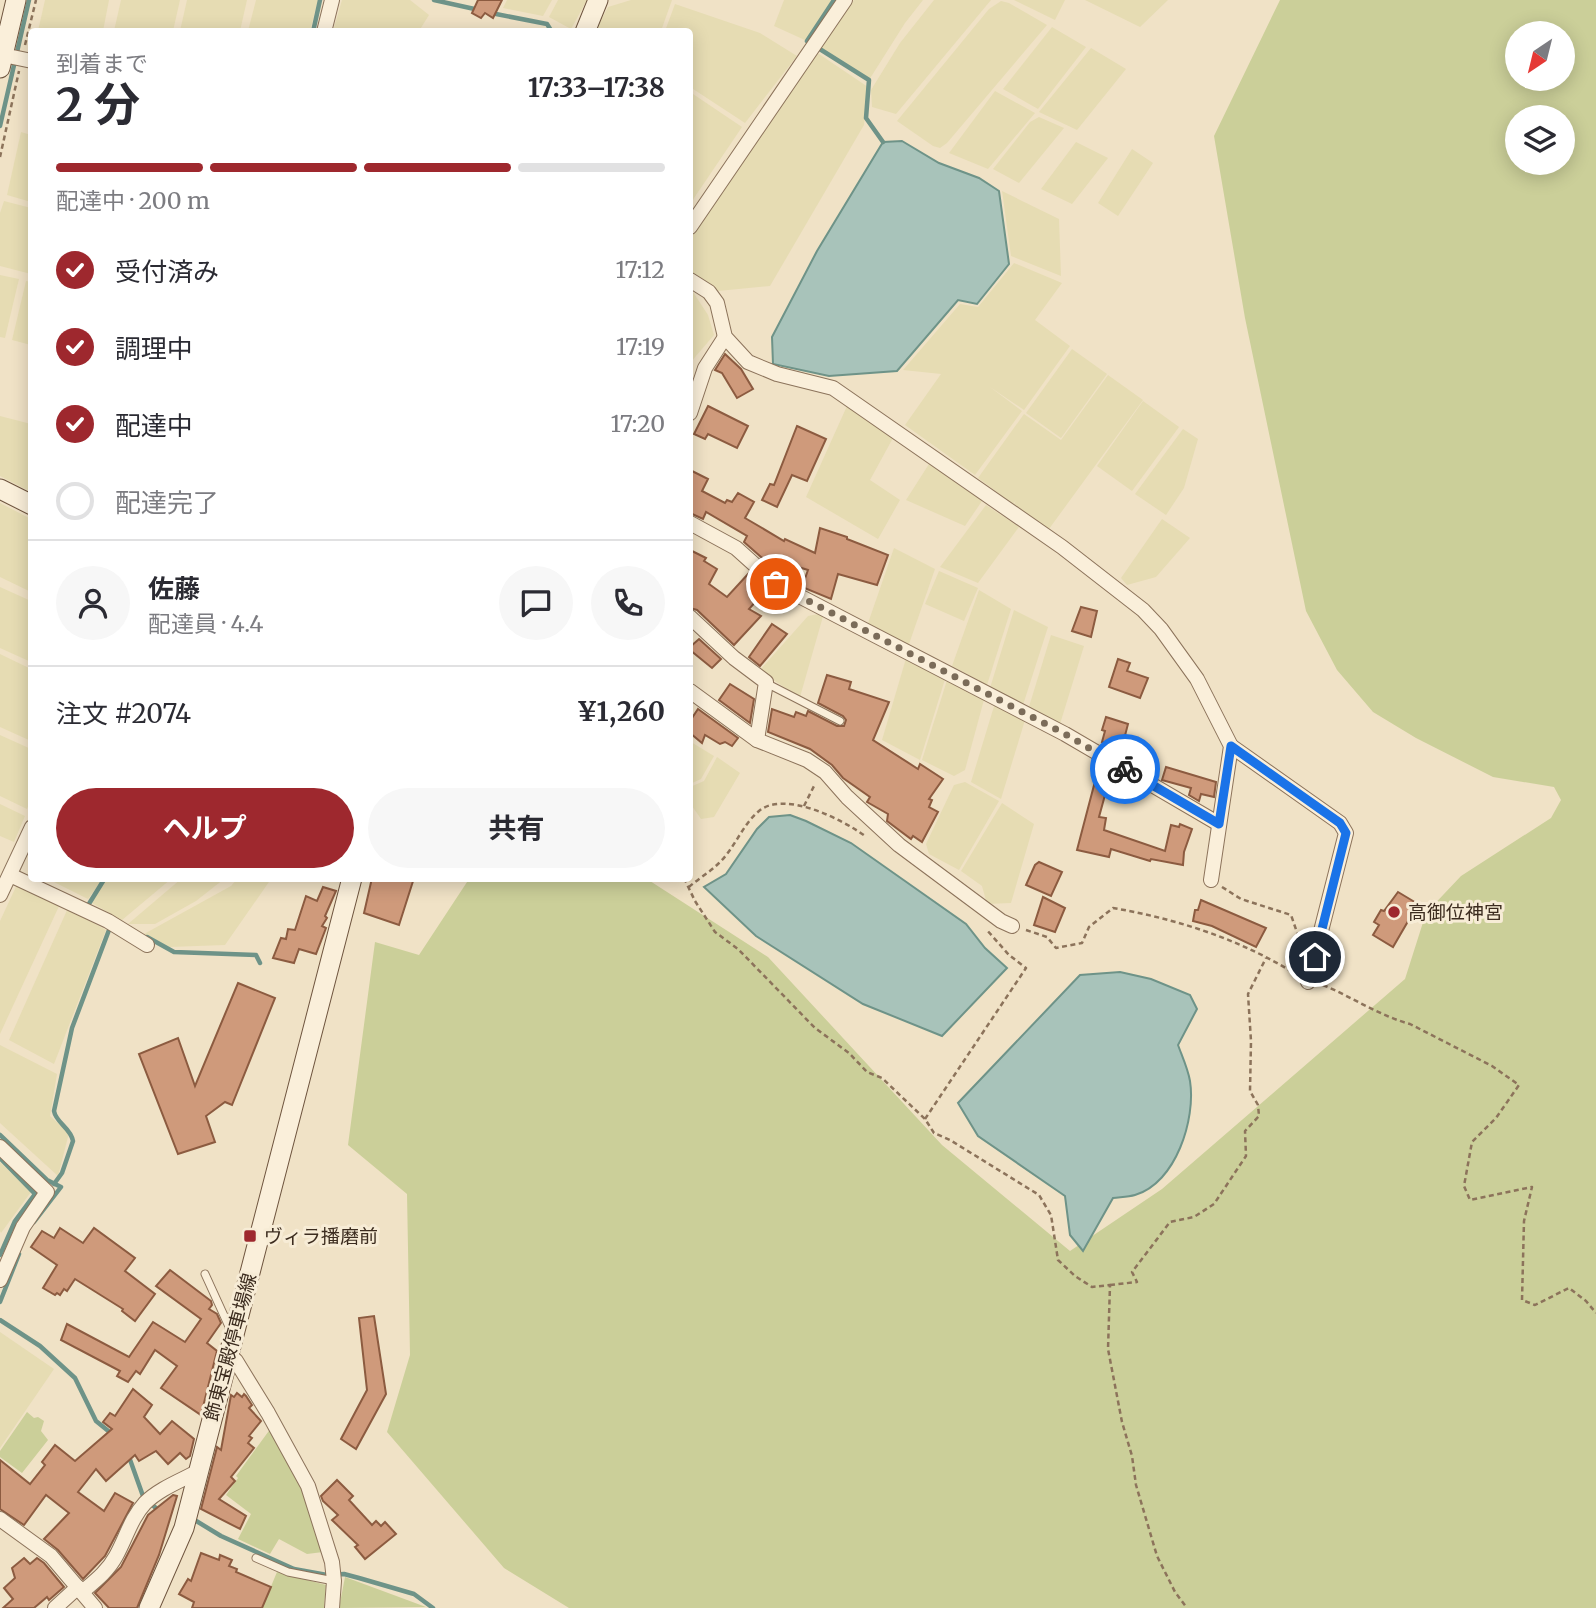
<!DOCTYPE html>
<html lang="ja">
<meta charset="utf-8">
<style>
:root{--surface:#fff;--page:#f7f7f7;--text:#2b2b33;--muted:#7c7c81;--line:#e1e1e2;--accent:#9e282e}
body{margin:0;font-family:Merriweather,"Noto Sans JP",serif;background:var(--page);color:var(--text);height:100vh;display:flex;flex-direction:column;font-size:26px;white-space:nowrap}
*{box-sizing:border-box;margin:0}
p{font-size:23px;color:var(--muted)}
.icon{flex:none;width:38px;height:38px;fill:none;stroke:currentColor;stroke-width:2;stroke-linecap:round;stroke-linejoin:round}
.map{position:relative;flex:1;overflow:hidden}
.panel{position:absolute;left:28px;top:28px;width:665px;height:854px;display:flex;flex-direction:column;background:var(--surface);border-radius:7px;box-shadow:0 4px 18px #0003}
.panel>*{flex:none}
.needle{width:46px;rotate:215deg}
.buttons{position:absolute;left:1505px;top:21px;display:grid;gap:14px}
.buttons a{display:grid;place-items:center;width:70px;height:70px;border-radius:50%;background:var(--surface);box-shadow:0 4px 18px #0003;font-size:35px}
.pin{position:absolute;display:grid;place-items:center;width:60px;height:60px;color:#fff;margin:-30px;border:4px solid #fff;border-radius:50%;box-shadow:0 2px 7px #0007}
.courier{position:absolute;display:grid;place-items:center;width:70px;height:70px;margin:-35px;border:5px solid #1a73e8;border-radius:50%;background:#fff;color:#222;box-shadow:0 2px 9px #0007}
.summary em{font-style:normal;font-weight:700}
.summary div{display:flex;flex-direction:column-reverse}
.summary{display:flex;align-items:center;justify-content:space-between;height:119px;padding:0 28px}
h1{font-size:46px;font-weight:700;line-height:52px}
.bar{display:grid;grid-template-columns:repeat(4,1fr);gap:10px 7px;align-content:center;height:84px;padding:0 28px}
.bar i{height:9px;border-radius:5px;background:var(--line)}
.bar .current{background:var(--accent)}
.bar p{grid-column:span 4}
.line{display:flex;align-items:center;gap:18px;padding:0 28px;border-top:2px solid var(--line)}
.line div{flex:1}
.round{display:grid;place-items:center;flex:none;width:74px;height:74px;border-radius:37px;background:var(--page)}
ol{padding:0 28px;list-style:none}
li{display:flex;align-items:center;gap:21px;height:77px}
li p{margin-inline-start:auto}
li .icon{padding:7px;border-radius:50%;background:var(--accent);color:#fff;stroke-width:4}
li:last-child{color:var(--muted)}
li i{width:38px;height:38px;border:4px solid var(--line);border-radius:50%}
.button{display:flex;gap:14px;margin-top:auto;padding:14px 28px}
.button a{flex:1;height:80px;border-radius:42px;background:var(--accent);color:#fff;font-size:28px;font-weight:700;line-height:80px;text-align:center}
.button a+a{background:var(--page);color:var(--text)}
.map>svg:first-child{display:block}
.farmland{fill:#e6dcb3}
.green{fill:#cbcf99;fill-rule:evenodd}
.water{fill:#a8c3ba;stroke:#6e9388;stroke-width:2}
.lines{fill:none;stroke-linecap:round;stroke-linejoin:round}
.stream{stroke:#6e9388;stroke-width:4.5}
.building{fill:#cf9a7b;stroke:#8c5b40;stroke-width:2}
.lane-casing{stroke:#8c735b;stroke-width:9}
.street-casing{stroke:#8c735b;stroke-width:16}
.secondary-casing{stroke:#6e543e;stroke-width:21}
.path{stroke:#8c735b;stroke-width:2.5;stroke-dasharray:5 3.5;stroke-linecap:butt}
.lane{stroke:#faefda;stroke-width:7}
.street{stroke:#faefda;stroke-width:14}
.secondary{stroke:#faefda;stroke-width:19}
.done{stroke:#7b6c59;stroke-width:7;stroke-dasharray:0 12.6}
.route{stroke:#1a73e8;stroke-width:9}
.poi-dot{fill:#9e282e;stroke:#f7ecd6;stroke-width:2.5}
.labels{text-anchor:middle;stroke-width:6;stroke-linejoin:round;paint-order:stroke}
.poi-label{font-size:19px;fill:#3c2c1f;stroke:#f7ecd6;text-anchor:start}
.street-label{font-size:19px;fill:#3c2c1f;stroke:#f7ecd6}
</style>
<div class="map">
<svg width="1596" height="1608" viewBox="0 0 1596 1608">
<rect width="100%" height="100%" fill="#f0e2c6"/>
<!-- farmland -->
<g class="farmland">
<polygon points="45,0 109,0 103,31 38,31"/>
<polygon points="121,0 180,0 173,31 114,31"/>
<polygon points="187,0 247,0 240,31 180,31"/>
<polygon points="256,0 318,0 310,31 248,31"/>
<polygon points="342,0 410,0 429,15 419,31 333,31"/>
<polygon points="507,0 552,0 543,16 503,8"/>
<polygon points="558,0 587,0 571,29 549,17"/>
<polygon points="631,0 672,0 661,31 595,32 608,7"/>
<polygon points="784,0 835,0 807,41 774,26"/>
<polygon points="854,0 923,0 905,23 869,80 821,49"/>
<polygon points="934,0 991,0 896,114 872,107 871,90 900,43"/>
<polygon points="1014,0 1065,0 1055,20"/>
<polygon points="1085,0 1168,0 1140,27"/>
<polygon points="1001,1 1009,3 1047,25 947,143 940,148 933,146 897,121 989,9"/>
<polygon points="675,4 760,33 797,56 745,123 690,87 690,32 665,31"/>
<polygon points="1052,27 1086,47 1038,109 1003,89"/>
<polygon points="1091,48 1126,69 1077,130 1039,112"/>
<polygon points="816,52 868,87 864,125 770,286 718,291 690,272 690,237"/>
<polygon points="995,91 1035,113 988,169 949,153"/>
<polygon points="690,92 742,127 690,204"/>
<polygon points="1039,117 1064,128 1019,183 993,169 1030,122"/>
<polygon points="21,132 31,135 31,202 7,195"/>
<polygon points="1076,142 1108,158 1072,204 1041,189"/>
<polygon points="1132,149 1153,163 1118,216 1098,203"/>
<polygon points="1002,191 1059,219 1061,276 1011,256"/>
<polygon points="4,201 31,208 31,274 0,266 0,213"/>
<polygon points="1014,263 1062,283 1035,320 1070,346 1024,410 990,387 1022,411 975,475 905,425 941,374 903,370 960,304 978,307"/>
<polygon points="0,275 19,279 5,338 0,337"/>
<polygon points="26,281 31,282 31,345 12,340"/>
<polygon points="691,289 708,315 714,335 690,363 690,292"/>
<polygon points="1072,349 1107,374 1061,438 1026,413"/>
<polygon points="1108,375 1143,400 1049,529 1014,504 1016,500 1013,504 978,478 1024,414 1061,440"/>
<polygon points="1143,401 1179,427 1132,491 1097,466"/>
<polygon points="847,406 893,438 870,480 900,500 878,539 806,497"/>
<polygon points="0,416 31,424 31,492 0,476"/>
<polygon points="1183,429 1198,439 1184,488 1166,515 1135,494"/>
<polygon points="929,464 982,501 965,526 906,500"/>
<polygon points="0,503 31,519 31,592 0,577"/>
<polygon points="986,505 1019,527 978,583 940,567"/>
<polygon points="1162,519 1190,538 1156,577 1127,585 1121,578"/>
<polygon points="894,548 935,569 908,647 867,626"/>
<polygon points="939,571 978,588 964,621 925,604"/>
<polygon points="0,587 31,601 31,662 0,648"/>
<polygon points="979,590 1011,609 987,685 952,666"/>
<polygon points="1014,610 1048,627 1023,705 990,688"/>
<polygon points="824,613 800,697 759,671 808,616"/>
<polygon points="1051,635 1084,646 1060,724 1028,710"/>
<polygon points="0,654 31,669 31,741 0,727"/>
<polygon points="907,655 946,676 920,760 882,740"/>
<polygon points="948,677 985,696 965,770 954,776 922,760"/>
<polygon points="995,703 1025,720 1001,799 971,782"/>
<polygon points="0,735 31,749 31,800 27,809 0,796"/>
<polygon points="691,742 714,756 701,779 690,784"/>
<polygon points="717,757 740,773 714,817 701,819 690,803 690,787 704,781"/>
<polygon points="965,782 999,801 959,870 929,854 926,844 954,785"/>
<polygon points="1002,803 1034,824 1011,903 987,904 982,886 961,871"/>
<polygon points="0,804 25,816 14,842 0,836"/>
<polygon points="20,878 60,904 0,1034 0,921"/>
<polygon points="48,879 103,878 103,879 88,899"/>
<polygon points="107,879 107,878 171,879 122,920 90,902"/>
<polygon points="181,879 224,879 196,901 155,924 128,924"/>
<polygon points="237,879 271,879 225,945 169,947 144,934 231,886"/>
<polygon points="68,908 106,930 54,1064 9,1040"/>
<polygon points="0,1045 57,1074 50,1116 69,1133 58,1176 0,1123"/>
<polygon points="0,1162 31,1192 1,1233 0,1231"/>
<polygon points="0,1332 54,1369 0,1448"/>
</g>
<!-- green -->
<g class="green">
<path d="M1280 0H1596V1608H569L504 1568 387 1432 410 1355 407 1194 348 1145 375 942 419 955 469 879 643 878 650 881 768 957 942 1145 1070 1251 1162 1189 1405 979 1426 913 1461 876 1551 818 1561 800 1554 787 1493 777 1416 738 1373 712 1337 670 1306 611 1245 318 1214 136ZM1517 33H1563V79H1517ZM1517 117H1563V163H1517Z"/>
<polygon points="27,1412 34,1418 38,1417 44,1421 41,1431 48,1440 22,1473 0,1457 0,1451"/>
<polygon points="271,1428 302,1486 323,1552 307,1554 279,1539 270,1554 238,1539 251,1514 226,1495 238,1478 236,1476"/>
<polygon points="277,1572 326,1585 324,1608 262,1608"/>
<polygon points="345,1577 426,1607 339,1608"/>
</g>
<!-- water -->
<g class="water">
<polygon points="902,141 939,163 979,178 999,191 1009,264 977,304 958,300 897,371 829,376 773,364 772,337 817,251 883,142"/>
<polygon points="790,815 806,821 851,843 966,924 985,948 1007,968 942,1036 863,1004 756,936 704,887 726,874 757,829 769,817"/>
<path d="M1120 972 1151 979 1190 995 1197 1009 1178 1045C1182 1056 1188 1069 1190 1081 1196 1119 1176 1183 1135 1195 1128 1197 1120 1197 1113 1198L1083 1251 1070 1235 1065 1196 978 1136 958 1103 1080 975Z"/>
</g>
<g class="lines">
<!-- stream -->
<g class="stream">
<polyline points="434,0 479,10"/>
<polyline points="834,0 807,41 869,80 866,118 883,142"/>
<polyline points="491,13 547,24 552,32"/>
<polyline points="313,32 320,0"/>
<polyline points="0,126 29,0"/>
<polyline points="87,907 105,878"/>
<polyline points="147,937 174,952 256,955 260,963"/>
<polyline points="0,1135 47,1180 61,1187 34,1222"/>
<polyline points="0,1158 35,1194 15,1221 0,1255"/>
<path d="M54 1184 62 1173 73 1141C71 1128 56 1123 54 1111L72 1028 109 930"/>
<polyline points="0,1302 19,1254"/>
<polyline points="0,1320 40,1346 75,1378 96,1421 112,1434"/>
<polyline points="128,1454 143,1496 160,1512"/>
<polyline points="193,1519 221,1536 294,1569 327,1575 344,1574 359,1578 414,1594 433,1608"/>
</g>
</g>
<!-- building -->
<g class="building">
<polygon points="478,0 502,0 493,18 485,13 481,18 472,13"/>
<polygon points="725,354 741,369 753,389 737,398 722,373 715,370"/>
<polygon points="708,406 748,426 737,448 708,434 705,439 694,434"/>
<polygon points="797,426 826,439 807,481 792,475 777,507 762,500 770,484 774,485"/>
<polygon points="690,470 708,479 702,491 725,503 727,500 732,502 738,493 754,502 745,518 784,541 785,539 815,553 820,528 847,537 847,539 888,555 877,585 838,574 831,599 802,587 808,570 772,559 769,564 744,542 747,536 706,512 703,519 690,513"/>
<polygon points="690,550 706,558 704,561 717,569 709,584 727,597 749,573 767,589 749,609 761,616 734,645 697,610 690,608"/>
<polygon points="1081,607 1097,611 1091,637 1072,631"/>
<polygon points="772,624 787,634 760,666 749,657"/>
<polygon points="699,639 721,659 712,668 690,650 690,647"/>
<polygon points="1118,659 1130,663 1127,671 1148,678 1140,698 1109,687"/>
<polygon points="827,675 851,682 849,689 889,702 873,740 918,769 920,764 943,779 929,799 932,800 929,807 938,812 922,842 913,836 911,839 887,821 888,814 867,802 870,797 843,778 832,765 810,749 768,732 772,709 794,717 796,712 806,716 808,711 837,726 844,726 846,720 843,716 818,703"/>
<polygon points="730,684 754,699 750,723 719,700"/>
<polygon points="698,709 738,738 732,746 725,742 720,744 705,735 702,743 690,733 690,721"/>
<polygon points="1106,717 1128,724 1122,747 1102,742 1105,731 1102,730"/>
<polygon points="1166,767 1216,782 1214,797 1201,794 1199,801 1189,795 1191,788 1162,780"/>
<polygon points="1098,770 1111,773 1099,817 1106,818 1104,830 1165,851 1171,825 1179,827 1180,824 1192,829 1184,852 1183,865 1151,859 1150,861 1111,849 1109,857 1077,850"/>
<polygon points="1039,862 1062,872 1051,896 1026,885 1035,865"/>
<polygon points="372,878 414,878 399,925 364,913"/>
<polygon points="323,887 336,891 325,916 327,918 322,926 326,928 316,954 299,949 294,963 273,958 281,938 286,939 288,929 295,930 306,896 317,901"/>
<polygon points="1398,892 1418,904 1393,947 1373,935 1379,925 1374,922 1381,910 1384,911"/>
<polygon points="1043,897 1065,908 1055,932 1034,925"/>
<polygon points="1201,900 1266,928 1256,947 1212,926 1193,921 1195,910 1198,910"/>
<polygon points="238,983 275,998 232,1105 225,1102 206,1116 215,1142 178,1154 139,1054 178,1038 195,1086"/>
<polygon points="60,1228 83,1243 94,1228 135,1258 125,1271 155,1294 135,1321 122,1311 123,1309 75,1279 67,1291 64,1289 60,1295 57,1293 55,1295 43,1288 57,1265 31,1247 42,1231 54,1238"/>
<polygon points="170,1270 211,1301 212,1305 209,1309 217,1314 221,1323 207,1343 217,1351 201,1415 161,1388 177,1366 155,1350 140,1374 136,1371 128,1382 117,1376 120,1371 61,1340 67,1324 129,1357 153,1322 185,1342 201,1319 156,1286"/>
<polygon points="374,1316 386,1394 356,1449 341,1439 367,1390 359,1318"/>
<polygon points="133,1389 152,1405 144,1417 160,1434 172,1421 194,1439 190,1456 186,1459 180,1453 168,1464 156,1451 139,1461 135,1455 106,1481 96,1469 78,1492 104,1511 115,1493 133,1503 105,1556 83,1579 58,1550 44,1539 69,1513 46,1495 24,1525 0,1509 0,1460 30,1484 45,1465 42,1462 55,1445 75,1461 112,1429 103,1422 110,1413 115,1416"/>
<polygon points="237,1393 242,1397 244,1394 246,1396 252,1405 249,1408 261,1421 249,1436 252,1438 248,1443 254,1448 231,1477 235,1481 219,1499 246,1516 240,1529 201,1509 217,1447 221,1450 231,1395 234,1397"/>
<polygon points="337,1480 353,1496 349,1500 372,1525 376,1521 381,1526 385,1522 396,1534 365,1559 355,1547 358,1545 332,1520 338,1515 323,1501 321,1496"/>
<polygon points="173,1495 177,1496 159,1555 137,1608 109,1608 95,1593 121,1567 148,1515"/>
<polygon points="201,1553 219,1560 220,1555 232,1560 229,1566 237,1569 236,1572 271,1587 262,1608 192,1608 194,1602 179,1594 188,1579 191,1581"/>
<polygon points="24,1558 30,1564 37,1558 44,1563 64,1587 49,1600 47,1597 34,1608 3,1608 13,1599 4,1588 15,1578 12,1568"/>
</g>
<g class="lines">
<defs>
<g id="lane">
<polyline points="766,683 840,721"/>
<polyline points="205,1274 231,1331"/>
<polyline points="256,1558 288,1572 334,1581"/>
</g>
<g id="street">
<polyline points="324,32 332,0"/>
<polyline points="3,55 32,61"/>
<polyline points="690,227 845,0"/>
<polyline points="690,280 709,292 717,303 725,337 748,362 777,374 833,388 1062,547 1143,610 1161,629 1197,679 1231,746 1211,880"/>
<polyline points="690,413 705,368 725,337"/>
<polyline points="690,523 736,548 776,584 1065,734 1219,824"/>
<polyline points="690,617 734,658 766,682 757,740"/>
<polyline points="690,691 757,740 807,760 825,772 847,797 899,845 1001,921 1012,926"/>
<polyline points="1231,746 1340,823 1346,833 1308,982"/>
<polyline points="10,875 108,921 147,945"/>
<polyline points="0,895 32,827"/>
<polyline points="0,1147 47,1192 23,1227 0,1280"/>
<polyline points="229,1354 236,1361 268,1413 308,1486 332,1562 334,1581 332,1608"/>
<polyline points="0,1519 51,1556 95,1608"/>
<path d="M82 1592C95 1581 108 1571 116 1556 126 1538 131 1518 145 1503 159 1489 180 1481 197 1472"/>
<polyline points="55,1608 78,1587"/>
</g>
<g id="secondary">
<polyline points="585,32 598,0"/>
<polyline points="0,68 16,0"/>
<polyline points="0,489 32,505"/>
<polyline points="149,1608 184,1528 352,878"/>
</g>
</defs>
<!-- lane casing -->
<use href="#lane" class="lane-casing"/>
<!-- street casing -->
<use href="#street" class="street-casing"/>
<!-- secondary casing -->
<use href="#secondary" class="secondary-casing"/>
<!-- path -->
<g class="path">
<polyline points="25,45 36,0"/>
<polyline points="0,157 19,71"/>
<polyline points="804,806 815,784"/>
<polyline points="684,878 695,901 715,932 738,949 815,1028 849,1053 867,1072 882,1078 925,1119 934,1133 950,1140 1039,1195 1051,1215 1058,1260 1075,1276 1092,1287 1110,1285 1108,1349 1122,1422 1132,1456 1136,1485 1157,1556 1175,1592 1187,1608"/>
<path d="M689 887C698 879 710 872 719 863 735 848 742 825 759 811 784 790 842 819 865 836"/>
<polyline points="1222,887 1241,899 1291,915 1301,944"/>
<path d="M1026 930 1047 937 1056 948 1082 943 1089 927 1113 908C1177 919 1239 939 1294 973"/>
<path d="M1323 985C1352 997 1380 1016 1410 1024L1492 1066 1519 1085 1496 1118 1472 1142 1464 1186 1470 1200 1532 1187 1524 1221 1522 1300 1535 1305 1569 1288 1586 1301 1596 1313"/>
<polyline points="925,1119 1026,968 1009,955 986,929"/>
<polyline points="1110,1285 1137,1282 1132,1272 1170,1222 1194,1217 1214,1204 1246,1156 1245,1131 1259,1116 1258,1105 1250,1091 1251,1041 1248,994 1266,958"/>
</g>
<!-- lane -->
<use href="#lane" class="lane"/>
<!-- street -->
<use href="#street" class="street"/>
<!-- secondary -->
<use href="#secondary" class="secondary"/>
</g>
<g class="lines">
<!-- done -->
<polyline class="done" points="776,584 1065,734 1125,769"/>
<!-- route -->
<polyline class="route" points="1125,769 1219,824 1231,746 1340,823 1346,833 1315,957"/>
</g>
<!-- markers -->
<g class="poi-dot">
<circle cx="1394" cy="912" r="7"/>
<rect x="243" y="1229" width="14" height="14" rx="3.5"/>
</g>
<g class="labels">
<!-- poi labels -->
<g class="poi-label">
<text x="1408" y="919">高御位神宮</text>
<text x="264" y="1243">ヴィラ播磨前</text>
</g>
<!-- street labels -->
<g class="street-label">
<text transform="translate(230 1347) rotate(-75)" y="7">飾東宝殿停車場線</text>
</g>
</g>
</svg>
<div class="buttons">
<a><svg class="needle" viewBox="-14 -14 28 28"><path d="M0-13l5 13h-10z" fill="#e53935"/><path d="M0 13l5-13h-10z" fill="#7c7c81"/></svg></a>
<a><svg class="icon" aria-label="layers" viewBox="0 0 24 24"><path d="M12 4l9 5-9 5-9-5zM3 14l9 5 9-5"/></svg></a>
</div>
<div class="pin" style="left:776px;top:584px;background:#ea580c"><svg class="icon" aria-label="bag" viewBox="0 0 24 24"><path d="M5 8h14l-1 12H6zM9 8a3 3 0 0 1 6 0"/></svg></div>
<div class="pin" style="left:1315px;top:957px;background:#1f2937"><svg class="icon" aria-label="home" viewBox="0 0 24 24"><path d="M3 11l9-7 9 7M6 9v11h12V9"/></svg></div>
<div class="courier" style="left:1125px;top:769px"><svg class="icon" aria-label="bike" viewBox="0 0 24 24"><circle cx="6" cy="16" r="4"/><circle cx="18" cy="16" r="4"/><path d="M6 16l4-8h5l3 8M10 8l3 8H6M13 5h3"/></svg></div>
<section class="panel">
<div class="summary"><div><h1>2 分</h1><p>到着まで</p></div><em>17:33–17:38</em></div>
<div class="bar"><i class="current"></i><i class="current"></i><i class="current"></i><i></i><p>配達中 · 200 m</p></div>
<ol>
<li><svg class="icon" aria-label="check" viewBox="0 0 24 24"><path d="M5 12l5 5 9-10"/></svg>受付済み<p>17:12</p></li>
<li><svg class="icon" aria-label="check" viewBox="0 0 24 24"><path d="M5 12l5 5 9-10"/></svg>調理中<p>17:19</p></li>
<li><svg class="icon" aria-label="check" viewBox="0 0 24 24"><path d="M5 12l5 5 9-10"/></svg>配達中<p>17:20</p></li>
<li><i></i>配達完了</li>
</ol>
<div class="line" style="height:126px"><a class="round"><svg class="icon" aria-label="person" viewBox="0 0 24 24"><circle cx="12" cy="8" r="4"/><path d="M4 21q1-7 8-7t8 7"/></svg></a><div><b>佐藤</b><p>配達員 · 4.4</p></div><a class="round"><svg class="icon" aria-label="chat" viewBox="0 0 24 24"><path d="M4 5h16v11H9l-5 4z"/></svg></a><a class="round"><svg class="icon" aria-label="phone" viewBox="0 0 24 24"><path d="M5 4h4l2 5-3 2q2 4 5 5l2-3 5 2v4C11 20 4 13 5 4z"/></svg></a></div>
<div class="line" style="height:91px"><div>注文 #2074</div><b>¥1,260</b></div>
<div class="button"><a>ヘルプ</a><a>共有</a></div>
</section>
</div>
